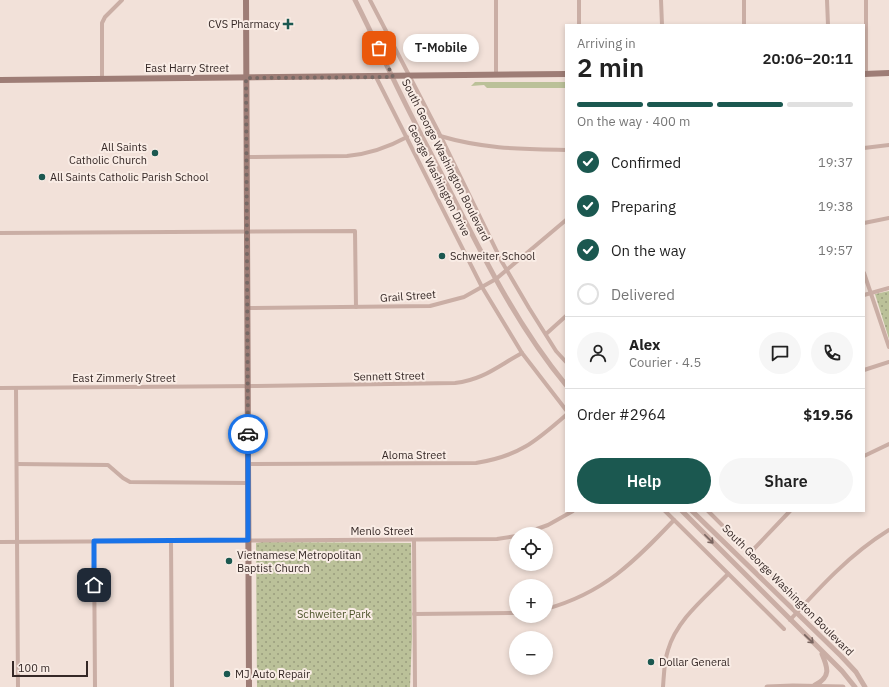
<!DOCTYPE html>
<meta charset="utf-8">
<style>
:root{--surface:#fff;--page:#f6f6f6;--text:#222;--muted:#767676;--line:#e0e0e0;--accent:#1b5850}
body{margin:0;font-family:"IBM Plex Sans",sans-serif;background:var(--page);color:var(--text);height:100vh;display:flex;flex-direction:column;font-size:15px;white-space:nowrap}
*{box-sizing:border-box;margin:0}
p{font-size:13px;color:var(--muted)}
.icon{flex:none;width:22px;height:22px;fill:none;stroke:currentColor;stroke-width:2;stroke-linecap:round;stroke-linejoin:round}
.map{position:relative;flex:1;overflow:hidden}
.drawer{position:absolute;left:565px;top:24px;width:300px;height:488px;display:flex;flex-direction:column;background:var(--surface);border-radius:0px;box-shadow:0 2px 6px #0003}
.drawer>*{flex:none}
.fabs{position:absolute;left:509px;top:527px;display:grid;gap:8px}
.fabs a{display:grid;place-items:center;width:44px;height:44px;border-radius:50%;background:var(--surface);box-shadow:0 2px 6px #0003;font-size:20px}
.scale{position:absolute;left:12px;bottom:10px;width:76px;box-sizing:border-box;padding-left:4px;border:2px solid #352826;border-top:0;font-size:11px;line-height:14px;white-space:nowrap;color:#352826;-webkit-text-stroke:3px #f9ece5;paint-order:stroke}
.pin{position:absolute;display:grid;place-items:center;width:34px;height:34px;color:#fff;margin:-17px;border-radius:8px;box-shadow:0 2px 6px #0006}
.courier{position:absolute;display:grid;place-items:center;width:40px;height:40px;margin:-20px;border:3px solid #1a73e8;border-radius:50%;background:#fff;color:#222;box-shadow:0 1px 5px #0007}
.bubble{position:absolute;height:28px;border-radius:14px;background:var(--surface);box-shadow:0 2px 6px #0003;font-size:13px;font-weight:600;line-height:28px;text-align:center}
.summary em{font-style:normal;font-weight:600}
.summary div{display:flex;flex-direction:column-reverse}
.summary{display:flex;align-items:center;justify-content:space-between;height:68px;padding:0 12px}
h1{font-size:26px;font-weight:600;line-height:30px}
.bar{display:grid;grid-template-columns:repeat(4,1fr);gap:6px 4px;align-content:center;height:48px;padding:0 12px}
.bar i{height:5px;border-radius:3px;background:var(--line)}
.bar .selected{background:var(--accent)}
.bar p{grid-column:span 4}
.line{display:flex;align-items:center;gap:10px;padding:0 12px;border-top:1px solid var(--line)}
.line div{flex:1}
.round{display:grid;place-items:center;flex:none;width:42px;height:42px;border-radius:21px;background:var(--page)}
ol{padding:0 12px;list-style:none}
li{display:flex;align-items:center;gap:12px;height:44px}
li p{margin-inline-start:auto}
li .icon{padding:4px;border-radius:50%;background:var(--accent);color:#fff;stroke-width:4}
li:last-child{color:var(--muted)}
li i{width:22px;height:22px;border:2px solid var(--line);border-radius:50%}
.primary-button{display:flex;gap:8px;margin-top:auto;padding:8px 12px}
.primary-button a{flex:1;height:46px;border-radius:24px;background:var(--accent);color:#fff;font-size:16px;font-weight:600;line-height:46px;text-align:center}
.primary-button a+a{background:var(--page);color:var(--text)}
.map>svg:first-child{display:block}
.green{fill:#bbc199}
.park{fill:url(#park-dots)}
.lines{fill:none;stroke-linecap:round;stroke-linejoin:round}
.minor{stroke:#caaea5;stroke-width:4}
.tertiary{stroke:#caaea5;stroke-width:5}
.secondary{stroke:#9e7d76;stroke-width:6}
.oneway{stroke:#78645f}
.done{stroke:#776965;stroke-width:4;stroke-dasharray:0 7.2}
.route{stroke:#1a73e8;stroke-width:5}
.poi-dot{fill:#1b5850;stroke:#f9ece5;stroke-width:1.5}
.labels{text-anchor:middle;stroke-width:4;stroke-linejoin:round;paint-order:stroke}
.poi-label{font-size:11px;fill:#352826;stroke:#f9ece5;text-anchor:start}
.street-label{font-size:11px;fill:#352826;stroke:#f9ece5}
.park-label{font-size:11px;fill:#4d542a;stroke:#f9ece5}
</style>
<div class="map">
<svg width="889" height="687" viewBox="0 0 889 687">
<defs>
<pattern id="park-dots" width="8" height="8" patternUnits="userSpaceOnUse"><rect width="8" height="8" fill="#bbc199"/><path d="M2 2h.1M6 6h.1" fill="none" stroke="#999d7d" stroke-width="1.8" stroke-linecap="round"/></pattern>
</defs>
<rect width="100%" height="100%" fill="#f2e1d9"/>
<!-- green -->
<polygon class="green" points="475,82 566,82 566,88 487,88 484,85 471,86"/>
<!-- park -->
<g class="park">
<polygon points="889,291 889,339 875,294"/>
<polygon points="262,542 411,543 412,637 410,687 257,687 256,543"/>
</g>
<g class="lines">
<!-- minor -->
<g class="minor">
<polyline points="370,0 438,131 502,262 529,308 556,351 566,362"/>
<polyline points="496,0 496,74"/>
<polyline points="579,0 579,25"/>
<polyline points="661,0 662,25"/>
<polyline points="744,0 744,25"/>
<polyline points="827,0 828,25"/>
<polyline points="866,0 866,74"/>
<polyline points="376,77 482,287 522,353 566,410"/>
<polyline points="102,79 102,23 105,17 122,0"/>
<path d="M440 136C484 149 521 149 566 150"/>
<polyline points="864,148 889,145"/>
<path d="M247 157 347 156C369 154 387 148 407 137"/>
<polyline points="864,223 889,218"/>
<polyline points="0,233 355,231 356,307"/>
<polyline points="864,273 889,347"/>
<polyline points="864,295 889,288"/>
<polyline points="248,308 430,306 464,297 496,279 566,220"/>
<polyline points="546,334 566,316"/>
<polyline points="864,370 889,362"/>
<path d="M0 388 257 386 455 383C483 380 498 366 522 353"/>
<polyline points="16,388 18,687"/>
<polyline points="864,456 889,444"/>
<polyline points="17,464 108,465 123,478 130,482 248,483"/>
<path d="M248 464 476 463C519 456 535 442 566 415"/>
<polyline points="665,511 784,629"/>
<polyline points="708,511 793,596"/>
<polyline points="523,534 548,525 573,511"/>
<polyline points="171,540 172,687"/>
<polyline points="414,540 415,687"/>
<polyline points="94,541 95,687"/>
<polyline points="0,542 497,539 516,536"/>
<polyline points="750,553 790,511"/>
<path d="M546 609C604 593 634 562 674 520"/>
<polyline points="414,614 516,613"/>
<path d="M790 620C820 587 850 554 889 530"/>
<path d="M663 687C664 675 664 662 668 650 677 619 706 597 728 574"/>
</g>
<!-- tertiary -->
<g class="tertiary">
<path d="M355 0C373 36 390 73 408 109 422 137 437 165 451 193 485 260 518 327 566 385"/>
<polyline points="682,511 842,671 855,687"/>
<polyline points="692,511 841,656 856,672 865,687"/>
<path d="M815 685C831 677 828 668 822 654"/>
<polyline points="767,687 793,686 843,687"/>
</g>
<!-- secondary -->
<g class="secondary">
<polyline points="246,0 249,687"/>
<polyline points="864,74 889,73"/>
<polyline points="0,80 566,74"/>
</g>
</g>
<!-- one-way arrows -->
<defs><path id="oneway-shaft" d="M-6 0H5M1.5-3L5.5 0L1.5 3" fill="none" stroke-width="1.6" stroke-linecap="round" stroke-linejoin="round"/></defs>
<g class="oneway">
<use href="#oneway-shaft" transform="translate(709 539) rotate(45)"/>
<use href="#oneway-shaft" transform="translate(809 639) rotate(44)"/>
</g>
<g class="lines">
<!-- done -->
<polyline class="done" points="248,434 246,78 393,77 379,48"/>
<!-- route -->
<polyline class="route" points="94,585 94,541 248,540 248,434"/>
</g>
<!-- markers -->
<g class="poi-dot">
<path d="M286 18h4v4h4v4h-4v4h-4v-4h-4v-4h4z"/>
<circle cx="155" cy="153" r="4"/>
<circle cx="42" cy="177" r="4"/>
<circle cx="442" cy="256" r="4"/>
<circle cx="229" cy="561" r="4"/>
<circle cx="651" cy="662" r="4"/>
<circle cx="227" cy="674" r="4"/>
</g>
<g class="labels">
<!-- poi labels -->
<g class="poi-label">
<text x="280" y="28" text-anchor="end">CVS Pharmacy</text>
<text x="147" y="151" text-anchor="end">All Saints<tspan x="147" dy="13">Catholic Church</tspan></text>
<text x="50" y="181">All Saints Catholic Parish School</text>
<text x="450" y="260">Schweiter School</text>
<text x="237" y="559">Vietnamese Metropolitan<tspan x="237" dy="13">Baptist Church</tspan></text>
<text x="659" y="666">Dollar General</text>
<text x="235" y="678">MJ Auto Repair</text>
</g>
<!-- street labels -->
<g class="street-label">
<text x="187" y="72">East Harry Street</text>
<text transform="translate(446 160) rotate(63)" y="4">South George Washington Boulevard</text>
<text transform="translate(439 180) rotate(63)" y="4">George Washington Drive</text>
<text transform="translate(408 296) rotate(-4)" y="4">Grail Street</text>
<text transform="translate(389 376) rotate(-1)" y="4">Sennett Street</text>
<text x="124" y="382">East Zimmerly Street</text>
<text x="414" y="459">Aloma Street</text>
<text x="382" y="535">Menlo Street</text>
<text transform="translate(788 590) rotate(45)" y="4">South George Washington Boulevard</text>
</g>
<!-- park labels -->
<g class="park-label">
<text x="334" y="618">Schweiter Park</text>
</g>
</g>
</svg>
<div class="fabs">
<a><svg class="icon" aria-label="locate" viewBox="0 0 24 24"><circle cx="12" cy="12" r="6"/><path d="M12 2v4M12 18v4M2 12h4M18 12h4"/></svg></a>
<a>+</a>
<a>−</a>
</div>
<div class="scale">100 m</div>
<div class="pin" style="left:379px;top:48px;background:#ea580c"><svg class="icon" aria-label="bag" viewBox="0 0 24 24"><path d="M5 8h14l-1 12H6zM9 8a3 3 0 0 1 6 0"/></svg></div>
<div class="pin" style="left:94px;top:585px;background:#1f2937"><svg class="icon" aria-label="home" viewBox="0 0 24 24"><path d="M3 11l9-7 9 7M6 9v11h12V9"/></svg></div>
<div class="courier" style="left:248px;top:434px"><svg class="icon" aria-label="car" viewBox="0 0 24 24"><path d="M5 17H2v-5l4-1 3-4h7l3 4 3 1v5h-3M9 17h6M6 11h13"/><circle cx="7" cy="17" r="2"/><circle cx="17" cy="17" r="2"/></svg></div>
<div class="bubble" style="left:403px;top:34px;width:76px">T-Mobile</div>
<section class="drawer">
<div class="summary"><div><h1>2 min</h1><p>Arriving in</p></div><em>20:06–20:11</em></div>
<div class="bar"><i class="selected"></i><i class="selected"></i><i class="selected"></i><i></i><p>On the way · 400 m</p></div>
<ol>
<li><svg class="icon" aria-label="check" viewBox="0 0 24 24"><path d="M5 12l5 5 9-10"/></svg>Confirmed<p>19:37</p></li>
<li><svg class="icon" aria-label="check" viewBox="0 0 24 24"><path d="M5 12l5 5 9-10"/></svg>Preparing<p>19:38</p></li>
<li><svg class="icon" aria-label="check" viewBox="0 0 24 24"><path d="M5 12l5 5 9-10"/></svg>On the way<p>19:57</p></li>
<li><i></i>Delivered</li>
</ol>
<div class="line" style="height:72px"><a class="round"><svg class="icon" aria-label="person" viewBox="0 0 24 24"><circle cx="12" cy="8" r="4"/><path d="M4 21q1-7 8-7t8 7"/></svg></a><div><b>Alex</b><p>Courier · 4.5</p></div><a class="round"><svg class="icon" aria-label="chat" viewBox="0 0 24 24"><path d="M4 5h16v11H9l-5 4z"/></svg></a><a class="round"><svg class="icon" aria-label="phone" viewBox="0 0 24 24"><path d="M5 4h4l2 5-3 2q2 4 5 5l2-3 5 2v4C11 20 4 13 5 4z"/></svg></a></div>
<div class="line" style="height:52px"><div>Order #2964</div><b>$19.56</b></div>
<div class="primary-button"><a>Help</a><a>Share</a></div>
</section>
</div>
